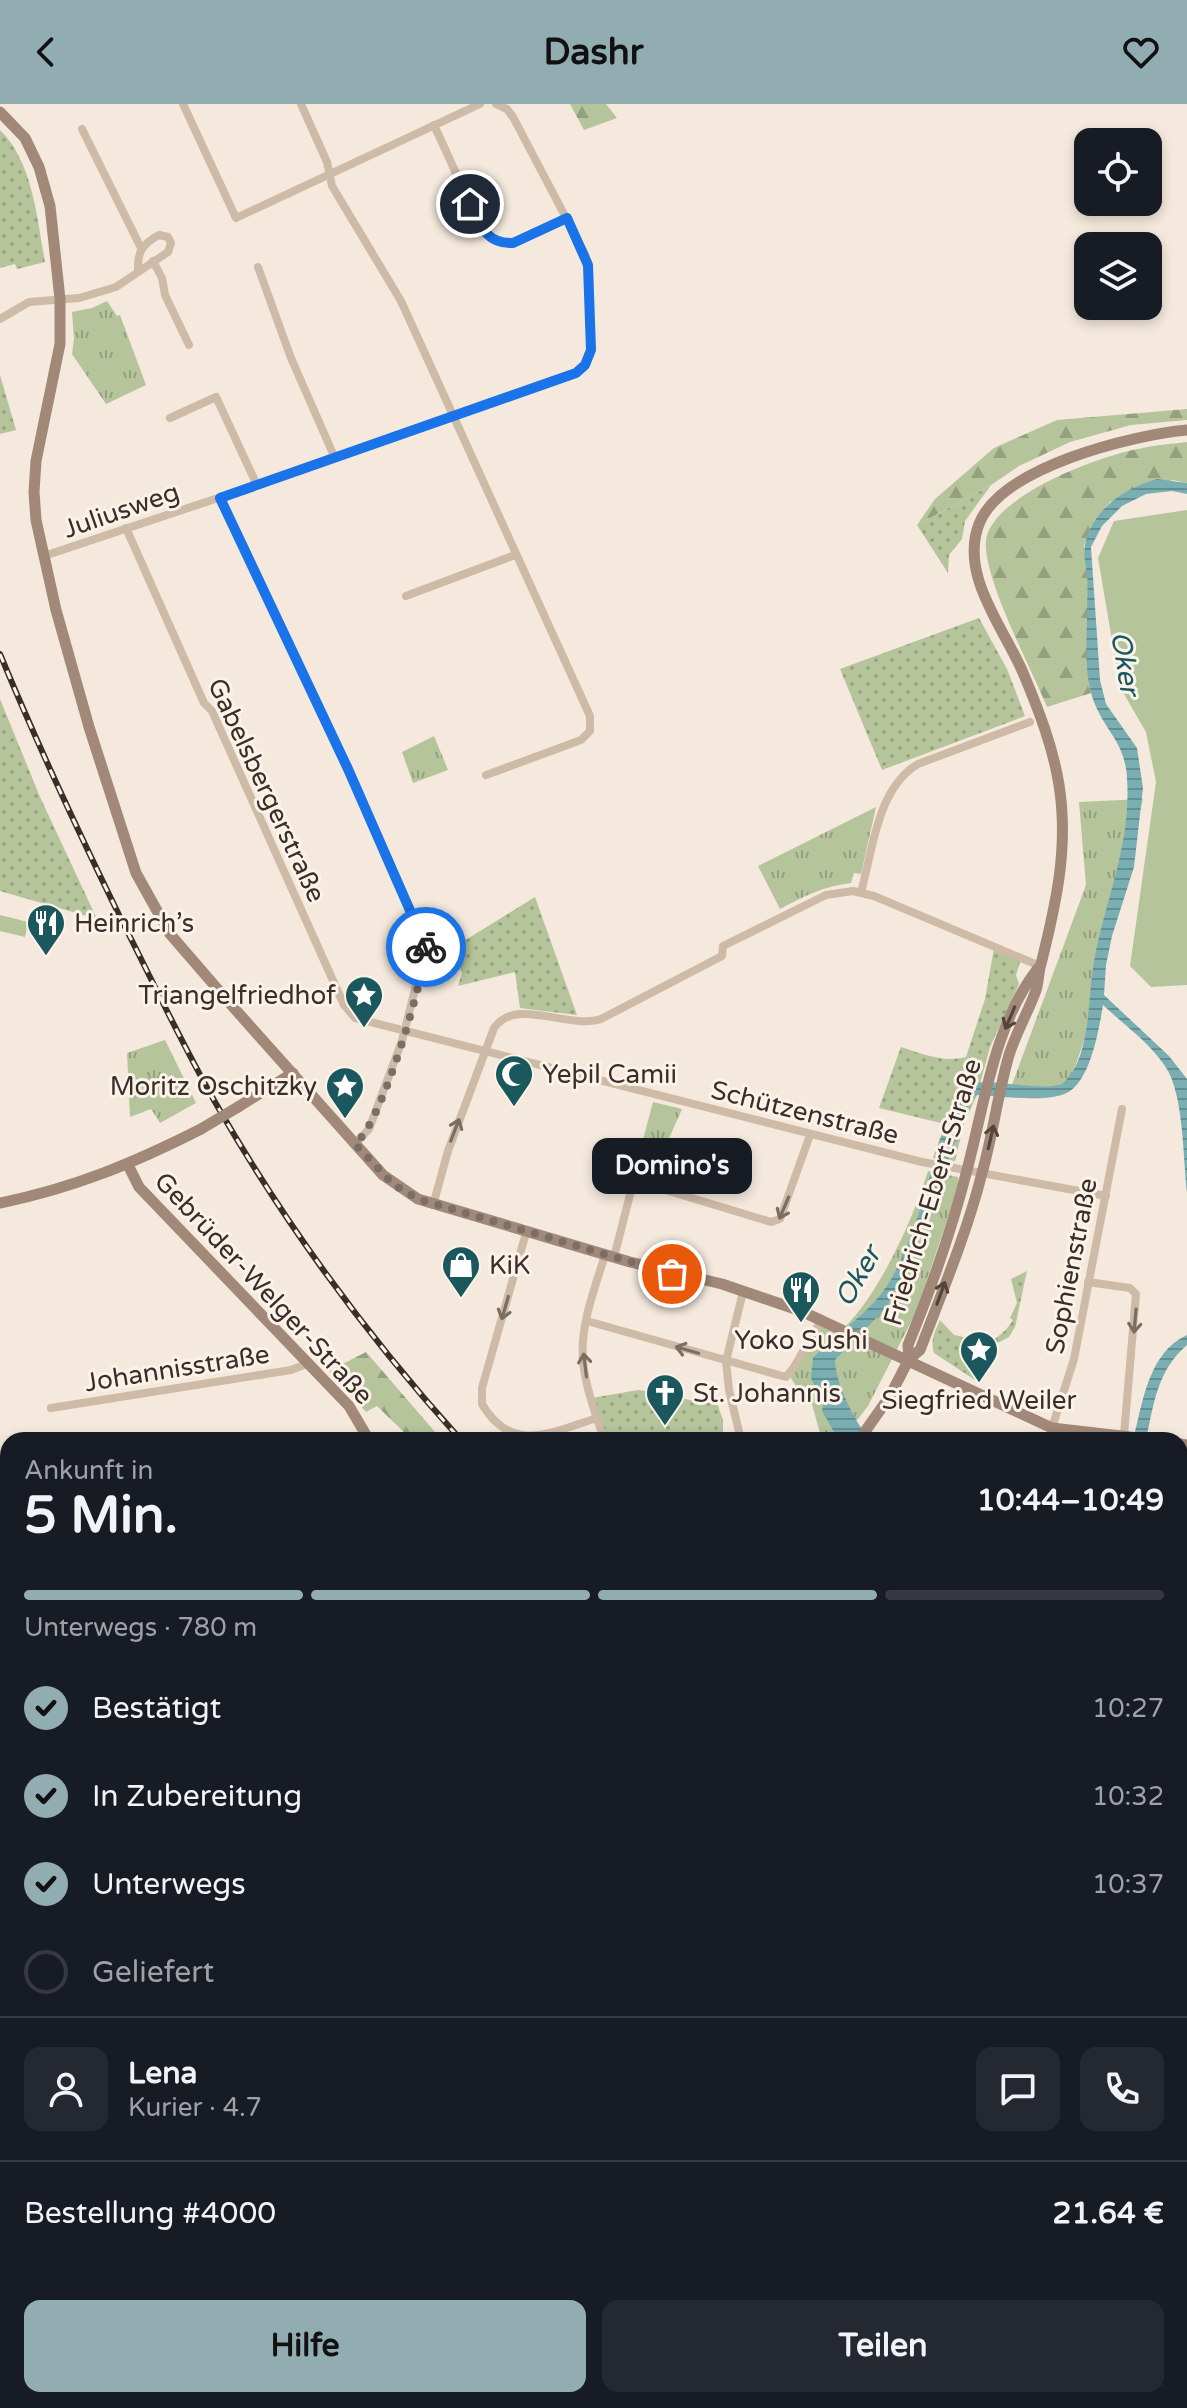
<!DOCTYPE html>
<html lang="de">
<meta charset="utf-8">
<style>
:root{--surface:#171b24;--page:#242831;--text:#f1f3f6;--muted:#9ea1a6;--line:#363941;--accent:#91adb2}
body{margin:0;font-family:"Varela Round",sans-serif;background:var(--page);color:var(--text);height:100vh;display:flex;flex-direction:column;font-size:30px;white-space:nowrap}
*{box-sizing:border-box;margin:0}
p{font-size:26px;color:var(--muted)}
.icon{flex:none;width:44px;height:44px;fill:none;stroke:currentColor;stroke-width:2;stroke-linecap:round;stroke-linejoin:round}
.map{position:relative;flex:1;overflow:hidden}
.details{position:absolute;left:0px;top:1328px;width:1188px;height:976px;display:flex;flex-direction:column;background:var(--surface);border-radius:24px 24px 0 0;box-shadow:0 4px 12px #0003}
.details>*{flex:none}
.buttons{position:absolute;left:1074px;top:24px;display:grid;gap:16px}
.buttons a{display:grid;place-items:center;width:88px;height:88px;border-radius:16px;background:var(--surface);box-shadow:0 4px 12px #0003;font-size:40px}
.pin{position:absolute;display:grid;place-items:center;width:68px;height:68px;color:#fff;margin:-34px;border:4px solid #fff;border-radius:50%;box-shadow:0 2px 8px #0007}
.courier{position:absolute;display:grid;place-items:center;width:80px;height:80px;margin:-40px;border:6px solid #1a73e8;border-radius:50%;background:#fff;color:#222;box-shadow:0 2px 10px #0007}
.bubble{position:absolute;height:56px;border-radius:16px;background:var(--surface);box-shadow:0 4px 12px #0003;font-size:26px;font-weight:700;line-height:56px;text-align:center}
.overview em{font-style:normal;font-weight:700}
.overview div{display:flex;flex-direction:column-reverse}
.overview{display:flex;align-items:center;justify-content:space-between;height:136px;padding:0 24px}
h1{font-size:52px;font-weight:700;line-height:60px}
.bar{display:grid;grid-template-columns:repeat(4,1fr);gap:12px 8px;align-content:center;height:96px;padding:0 24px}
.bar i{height:10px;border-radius:6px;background:var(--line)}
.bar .current{background:var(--accent)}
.bar p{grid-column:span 4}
.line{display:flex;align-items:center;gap:20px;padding:0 24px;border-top:2px solid var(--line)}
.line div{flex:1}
.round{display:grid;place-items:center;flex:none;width:84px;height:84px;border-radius:16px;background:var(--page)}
ol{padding:0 24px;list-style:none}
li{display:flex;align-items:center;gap:24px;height:88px}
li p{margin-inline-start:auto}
li .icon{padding:8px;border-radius:50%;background:var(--accent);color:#111;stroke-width:4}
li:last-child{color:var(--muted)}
li i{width:44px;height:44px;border:4px solid var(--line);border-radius:50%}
.button{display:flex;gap:16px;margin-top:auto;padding:16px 24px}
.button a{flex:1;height:92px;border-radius:16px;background:var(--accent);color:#111;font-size:32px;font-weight:700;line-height:92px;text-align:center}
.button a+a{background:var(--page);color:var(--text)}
header{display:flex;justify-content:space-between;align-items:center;height:104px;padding:0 24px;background:var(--accent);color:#111;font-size:36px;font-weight:700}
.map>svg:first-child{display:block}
.grass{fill:url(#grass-dots)}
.forest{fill:url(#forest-firs)}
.park{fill:url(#park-tufts)}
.pitch{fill:#b5c49b}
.water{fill:url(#water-rules)}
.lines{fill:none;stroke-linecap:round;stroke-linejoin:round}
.street{stroke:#cdbaa7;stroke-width:8}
.secondary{stroke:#a18878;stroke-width:11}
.rail-casing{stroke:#392e28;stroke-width:6}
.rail{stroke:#fbf3e9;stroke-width:3;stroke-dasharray:9;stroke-linecap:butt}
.secondary-bridge{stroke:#a18878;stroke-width:11}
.oneway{stroke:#53443c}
.oneway2{stroke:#7c6d61}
.done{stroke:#7a6f67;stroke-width:8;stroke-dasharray:0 14.4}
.route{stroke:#1a73e8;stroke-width:10}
.labels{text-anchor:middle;stroke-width:6;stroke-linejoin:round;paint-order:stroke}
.street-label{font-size:26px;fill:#392e28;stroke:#fbf3e9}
.poi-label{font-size:26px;fill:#392e28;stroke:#fbf3e9;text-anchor:start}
.water-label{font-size:28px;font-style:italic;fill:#1b585e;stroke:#fbf3e9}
</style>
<header><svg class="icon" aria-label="back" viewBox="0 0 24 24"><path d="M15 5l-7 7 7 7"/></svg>Dashr<svg class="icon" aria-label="heart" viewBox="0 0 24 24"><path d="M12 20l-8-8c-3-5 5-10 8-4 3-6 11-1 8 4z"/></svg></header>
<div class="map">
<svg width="1187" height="2304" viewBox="0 0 1187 2304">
<defs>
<pattern id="grass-dots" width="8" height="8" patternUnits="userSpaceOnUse" patternTransform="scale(2)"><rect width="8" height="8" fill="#b5c49b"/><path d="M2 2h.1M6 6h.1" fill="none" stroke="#94a07e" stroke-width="1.8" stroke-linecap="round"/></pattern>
<pattern id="forest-firs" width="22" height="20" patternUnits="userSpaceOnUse" patternTransform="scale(2)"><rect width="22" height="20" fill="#b5c49b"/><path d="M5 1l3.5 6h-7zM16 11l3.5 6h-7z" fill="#94a07e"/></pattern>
<pattern id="park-tufts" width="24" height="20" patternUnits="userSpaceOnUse" patternTransform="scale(2)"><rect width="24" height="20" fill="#b5c49b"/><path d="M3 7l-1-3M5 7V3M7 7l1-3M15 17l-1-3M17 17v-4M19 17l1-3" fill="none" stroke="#94a07e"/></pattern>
<pattern id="water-rules" width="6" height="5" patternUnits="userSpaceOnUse" patternTransform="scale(2)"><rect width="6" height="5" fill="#79afb3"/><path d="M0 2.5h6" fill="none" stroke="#648f92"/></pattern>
</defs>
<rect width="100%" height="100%" fill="#f4e9dc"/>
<!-- grass -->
<g class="grass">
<path d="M0 26C33 58 37 115 45 158L17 165 15 160 0 164Z"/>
<polygon points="0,271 16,326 0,330"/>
<polygon points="991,381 965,417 962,435 949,451 948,469 917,421"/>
<polygon points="979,514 1007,565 1025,612 882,666 840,565"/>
<polygon points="0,595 40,693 97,815 0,787"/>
<polygon points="535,793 577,911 520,904 515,868 458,882 462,869 451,845"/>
<path d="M994 844 1021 855 1016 871 1019 880 990 943 977 991 964 1019 955 1057 933 1054 945 1020 879 1004 901 943C923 950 943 959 966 953L985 895Z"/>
<path d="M1027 1167 1015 1223 1009 1233 990 1243 975 1276 934 1249C930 1236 935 1228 940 1216L954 1231 977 1236V1240C994 1238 1004 1230 1013 1216L1010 1214 1017 1199 1011 1175Z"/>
<path d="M638 1286C665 1288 690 1299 717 1299L723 1316V1334L711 1336H606L592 1294Z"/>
<polygon points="332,2296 483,2296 480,2299 484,2304 320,2304"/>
<polygon points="562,2296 645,2296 634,2304 569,2304"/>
</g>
<!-- forest -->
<g class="forest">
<polygon points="570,0 606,0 617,14 584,26"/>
<polygon points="1187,305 1187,316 1131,321 1070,338 1019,362 991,381 917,421 935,395 994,344 1057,316"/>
<path d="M1187 338V379L1173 376 1110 398 1095 416 1084 442 1088 475 1087 560 1091 589 1047 603C1032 566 982 472 986 436 992 392 1099 352 1138 345 1154 341 1171 340 1187 338Z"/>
<polygon points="366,1248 442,1336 412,1336 377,1302 366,1308 329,1267"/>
</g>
<!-- park -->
<g class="park">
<polygon points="107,197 117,212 120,211 146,281 106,300 72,250 74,235 72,208 92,204"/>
<polygon points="434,632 448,666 413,679 402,648"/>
<polygon points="1143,695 1101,860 1100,891 1069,980 1052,988 1010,986 1086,781 1079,698"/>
<path d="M876 703 861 770 854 769 851 779C825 782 804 792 780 805L758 762Z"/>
<polygon points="165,936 196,999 160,1019 151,1005 130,1013 127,949"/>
<polygon points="653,998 682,1005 663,1048 641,1043"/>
<path d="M928 1067 958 1073 959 1081 916 1208 868 1302 858 1315 835 1336H822L811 1297 801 1290 789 1271 819 1221 837 1230C876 1199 913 1115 928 1067Z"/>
<polygon points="1180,1586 1187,1588 1187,1834 1180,1831"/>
</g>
<!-- pitch -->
<g class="pitch">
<polygon points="1187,406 1187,881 1151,883 1130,862 1156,678 1146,628 1120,583 1098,454 1114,417"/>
<polygon points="0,811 28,818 25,833 0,827"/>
</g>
<!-- water -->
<g class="water">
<path d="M1157 375 1187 379V390L1172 387 1146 390 1122 402 1102 422 1091 443 1100 576 1106 600 1137 644 1143 684 1134 763 1112 832 1106 861 1104 891 1169 952 1187 975V1089C1183 1055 1184 989 1165 962 1149 938 1124 921 1103 901 1099 925 1091 973 1070 987 1052 1000 1000 992 977 991L971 996 912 1151 887 1203 835 1256C836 1282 854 1314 869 1336H848L844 1330 834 1328 822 1307 823 1300 811 1274 813 1254C833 1233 857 1217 876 1196 897 1173 909 1137 919 1109 929 1083 946 997 966 983 985 970 1034 989 1062 980 1089 958 1088 903 1092 871 1101 803 1132 746 1127 674 1125 636 1102 625 1092 592 1084 566 1087 535 1087 508 1087 496 1088 483 1087 471 1086 462 1083 450 1085 441 1093 404 1124 385 1157 375Z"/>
<path d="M1187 1231V1241C1157 1267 1154 1299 1146 1336H1133C1143 1298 1148 1249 1187 1231Z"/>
</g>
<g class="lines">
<!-- street -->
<g class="street">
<polyline points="183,0 236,114 480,0"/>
<polyline points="301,0 327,58 332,82 401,197 590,612 590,627 581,636 486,671"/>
<path d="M434 21 482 126C491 136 500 139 513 139L567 114"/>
<polyline points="82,25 141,144"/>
<polyline points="153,157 162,174 165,191 189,241"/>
<polyline points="258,163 291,254 334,352"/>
<path d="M0 215 29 198 79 194 116 183 168 148 171 139 168 133 159 131C142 140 137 148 138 168"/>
<polyline points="170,314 216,293 257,381"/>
<polyline points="220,394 348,665 426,841 402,937 369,1025 355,1040"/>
<polyline points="126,424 204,599 212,607 344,901 355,914 922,1058 1106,1092"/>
<polyline points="44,452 257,381 576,269 585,261 591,246 588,161 585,150 513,13 507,5 496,0"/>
<polyline points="406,492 515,451"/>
<path d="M861 788C873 746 877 684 918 660L1030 618"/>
<path d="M433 1101 448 1047 494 924C516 892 569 926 601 915L722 852 723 842 826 791 853 787 874 792 1040 862"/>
<path d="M526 1129 482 1284V1300C512 1351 552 1328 597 1314"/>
<polyline points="614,1153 632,1083 639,1078 771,1118 780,1115 810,1031"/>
<polyline points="1088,1178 1130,1184 1136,1190 1124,1331"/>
<polyline points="587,1217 786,1273 794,1263 822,1215"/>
<polyline points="51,1304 291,1266 309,1259"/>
<polyline points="1052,1324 1074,1255 1122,1005"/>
<path d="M604 1336C596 1310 585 1283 583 1256 580 1221 595 1184 605 1151"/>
<polyline points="741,1336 729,1286 726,1257 743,1188"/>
<polyline points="0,1464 8,1465"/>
<polyline points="0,1567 8,1565"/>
<polyline points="0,1822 1,1826"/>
<polyline points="1180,2280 1187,2288"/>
<polyline points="549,2296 556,2304"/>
<polyline points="808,2296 815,2304"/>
<polyline points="1005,2296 1012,2304"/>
<polyline points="362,2304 373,2296"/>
<polyline points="634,2304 645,2296"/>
</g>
<!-- secondary -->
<g class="secondary">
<polyline points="0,8 25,34 39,63 50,102 60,195 60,240 36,357 34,388 36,416 56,506 89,623 136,769 170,830 234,904 383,1071 418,1095 630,1158 722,1180 801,1207 1052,1324 1156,1336"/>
<polyline points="238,1003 293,969"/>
<polyline points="128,1061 139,1083 349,1302 369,1336"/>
<path d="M0 1099C74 1084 134 1059 201 1025"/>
<path d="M909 1255 908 1241C931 1185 952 1125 967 1066 985 998 994 921 1038 864"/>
<path d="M859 1336 890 1292 909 1255 920 1246C942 1188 967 1129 982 1069 993 1030 998 989 1009 951 1016 929 1027 910 1035 889 1039 880 1038 869 1041 860 1056 800 1069 743 1059 681 1053 643 1039 607 1024 571 1005 525 959 472 979 420 1001 363 1132 331 1187 326"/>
<polyline points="1180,1340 1187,1341"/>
<polyline points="0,1629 8,1626"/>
<polyline points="1180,2063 1187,2069"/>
</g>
<defs>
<g id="rail">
<path d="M0 550C37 640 78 727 121 815 152 876 181 938 215 998 284 1119 368 1233 461 1336"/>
<polyline points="1180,1870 1187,1873"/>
</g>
</defs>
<!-- rail casing -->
<use href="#rail" class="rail-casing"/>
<!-- rail -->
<use href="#rail" class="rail"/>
<!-- secondary-bridge -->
<polyline class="secondary-bridge" points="201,1025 238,1003"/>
</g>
<!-- one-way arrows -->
<defs><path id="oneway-shaft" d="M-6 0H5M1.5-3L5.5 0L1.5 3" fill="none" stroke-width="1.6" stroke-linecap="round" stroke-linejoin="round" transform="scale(2)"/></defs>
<g class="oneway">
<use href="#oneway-shaft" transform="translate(1010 914) rotate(113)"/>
<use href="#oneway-shaft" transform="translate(991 1033) rotate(-77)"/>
<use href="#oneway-shaft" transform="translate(941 1189) rotate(-70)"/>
</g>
<g class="oneway2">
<use href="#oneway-shaft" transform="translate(455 1026) rotate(-69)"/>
<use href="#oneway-shaft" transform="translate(784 1104) rotate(113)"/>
<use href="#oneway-shaft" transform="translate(505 1204) rotate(106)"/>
<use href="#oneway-shaft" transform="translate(1135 1217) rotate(95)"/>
<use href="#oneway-shaft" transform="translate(687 1246) rotate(-164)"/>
<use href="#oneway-shaft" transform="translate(585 1261) rotate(-97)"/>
</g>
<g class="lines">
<!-- done -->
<path class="done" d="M426 843C422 881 382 1019 355 1040L394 1081 418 1095 672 1170"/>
<!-- route -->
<path class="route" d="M426 843 348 665 220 394 576 269 585 261 591 246 588 161 567 114 513 139C486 140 480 121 470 100"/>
</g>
<!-- icons -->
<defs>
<symbol id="restaurant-pin" viewBox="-11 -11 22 30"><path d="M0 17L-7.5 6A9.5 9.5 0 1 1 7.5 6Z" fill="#1b585e" stroke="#fbf3e9"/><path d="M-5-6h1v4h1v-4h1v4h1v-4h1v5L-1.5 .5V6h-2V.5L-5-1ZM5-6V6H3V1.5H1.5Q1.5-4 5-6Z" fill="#fff"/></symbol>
<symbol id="sight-pin" viewBox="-11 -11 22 30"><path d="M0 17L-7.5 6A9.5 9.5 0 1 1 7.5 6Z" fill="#1b585e" stroke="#fbf3e9"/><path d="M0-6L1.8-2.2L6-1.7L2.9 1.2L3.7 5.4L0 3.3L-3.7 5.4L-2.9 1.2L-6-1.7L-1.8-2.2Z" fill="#fff"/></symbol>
<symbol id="mosque-pin" viewBox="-11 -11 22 30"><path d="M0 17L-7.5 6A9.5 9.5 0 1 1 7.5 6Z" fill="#1b585e" stroke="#fbf3e9"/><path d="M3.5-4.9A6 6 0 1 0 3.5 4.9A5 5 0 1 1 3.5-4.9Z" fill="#fff"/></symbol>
<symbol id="shop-pin" viewBox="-11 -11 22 30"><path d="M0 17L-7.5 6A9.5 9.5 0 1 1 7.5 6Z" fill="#1b585e" stroke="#fbf3e9"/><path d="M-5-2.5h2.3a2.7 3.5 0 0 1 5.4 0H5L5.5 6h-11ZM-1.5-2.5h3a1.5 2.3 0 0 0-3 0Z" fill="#fff"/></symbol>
<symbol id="church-pin" viewBox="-11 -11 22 30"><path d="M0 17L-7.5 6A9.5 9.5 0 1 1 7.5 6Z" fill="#1b585e" stroke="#fbf3e9"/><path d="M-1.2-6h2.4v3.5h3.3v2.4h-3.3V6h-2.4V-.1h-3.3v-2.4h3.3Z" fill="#fff"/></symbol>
</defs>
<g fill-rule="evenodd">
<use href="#restaurant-pin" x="24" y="797" width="44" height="60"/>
<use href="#sight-pin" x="342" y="869" width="44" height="60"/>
<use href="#mosque-pin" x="492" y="948" width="44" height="60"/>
<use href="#sight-pin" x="323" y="960" width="44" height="60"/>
<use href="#shop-pin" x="439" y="1139" width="44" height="60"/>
<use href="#restaurant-pin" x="779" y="1164" width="44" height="60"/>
<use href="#sight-pin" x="957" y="1224" width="44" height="60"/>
<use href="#church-pin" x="643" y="1267" width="44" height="60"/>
</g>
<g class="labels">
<!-- street labels -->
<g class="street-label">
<text transform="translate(121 406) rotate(-19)" y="9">Juliusweg</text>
<text transform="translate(267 686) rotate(65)" y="9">Gabelsbergerstraße</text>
<text transform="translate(805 1008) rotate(14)" y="9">Schützenstraße</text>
<text transform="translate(932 1088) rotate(-73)" y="9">Friedrich-Ebert-Straße</text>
<text transform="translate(1071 1162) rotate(-79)" y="9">Sophienstraße</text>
<text transform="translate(264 1184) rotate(47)" y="9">Gebrüder-Welger-Straße</text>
<text transform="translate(177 1264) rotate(-9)" y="9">Johannisstraße</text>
</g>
<!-- poi labels -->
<g class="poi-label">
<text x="74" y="828">Heinrich’s</text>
<text x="336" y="900" text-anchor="end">Triangelfriedhof</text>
<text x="542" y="979">Yeþil Camii</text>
<text x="317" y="991" text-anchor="end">Moritz Oschitzky</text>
<text x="489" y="1170">KiK</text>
<text x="801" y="1245" text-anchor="middle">Yoko Sushi</text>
<text x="693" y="1298">St. Johannis</text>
<text x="979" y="1305" text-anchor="middle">Siegfried Weiler</text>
</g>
<!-- water labels -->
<g class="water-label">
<text transform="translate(1126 559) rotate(81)" y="10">Oker</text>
<text transform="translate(857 1172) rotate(-60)" y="10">Oker</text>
</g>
</g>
</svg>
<div class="buttons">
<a><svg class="icon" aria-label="locate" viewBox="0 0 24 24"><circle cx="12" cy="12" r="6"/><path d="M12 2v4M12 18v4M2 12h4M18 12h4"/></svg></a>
<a><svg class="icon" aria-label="layers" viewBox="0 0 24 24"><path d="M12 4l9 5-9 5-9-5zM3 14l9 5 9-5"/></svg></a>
</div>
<div class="pin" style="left:672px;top:1170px;background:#ea580c"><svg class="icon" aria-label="bag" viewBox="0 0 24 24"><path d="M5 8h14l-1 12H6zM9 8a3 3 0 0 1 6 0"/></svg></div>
<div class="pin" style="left:470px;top:100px;background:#1f2937"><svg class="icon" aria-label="home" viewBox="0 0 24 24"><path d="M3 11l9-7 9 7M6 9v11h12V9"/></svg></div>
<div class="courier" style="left:426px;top:843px"><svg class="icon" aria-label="bike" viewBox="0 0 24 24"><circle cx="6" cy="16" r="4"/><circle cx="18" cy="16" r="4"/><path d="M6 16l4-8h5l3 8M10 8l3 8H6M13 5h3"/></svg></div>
<div class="bubble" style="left:592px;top:1034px;width:160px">Domino's</div>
<section class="details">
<div class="overview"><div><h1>5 Min.</h1><p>Ankunft in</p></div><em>10:44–10:49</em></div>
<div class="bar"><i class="current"></i><i class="current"></i><i class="current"></i><i></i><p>Unterwegs · 780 m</p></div>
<ol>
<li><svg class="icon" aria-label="check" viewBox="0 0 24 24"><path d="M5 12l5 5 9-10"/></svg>Bestätigt<p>10:27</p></li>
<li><svg class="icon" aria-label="check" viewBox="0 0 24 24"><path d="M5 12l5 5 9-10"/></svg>In Zubereitung<p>10:32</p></li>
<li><svg class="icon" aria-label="check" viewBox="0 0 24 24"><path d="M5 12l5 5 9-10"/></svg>Unterwegs<p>10:37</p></li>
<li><i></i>Geliefert</li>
</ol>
<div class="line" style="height:144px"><a class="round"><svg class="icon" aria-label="person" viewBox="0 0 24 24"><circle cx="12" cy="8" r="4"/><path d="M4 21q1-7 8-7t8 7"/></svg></a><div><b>Lena</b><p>Kurier · 4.7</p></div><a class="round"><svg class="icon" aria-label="chat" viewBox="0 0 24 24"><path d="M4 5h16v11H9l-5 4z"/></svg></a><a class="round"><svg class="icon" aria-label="phone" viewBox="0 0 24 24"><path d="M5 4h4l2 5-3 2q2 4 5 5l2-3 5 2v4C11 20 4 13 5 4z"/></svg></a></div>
<div class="line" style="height:104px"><div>Bestellung #4000</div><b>21.64 €</b></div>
<div class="button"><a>Hilfe</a><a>Teilen</a></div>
</section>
</div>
